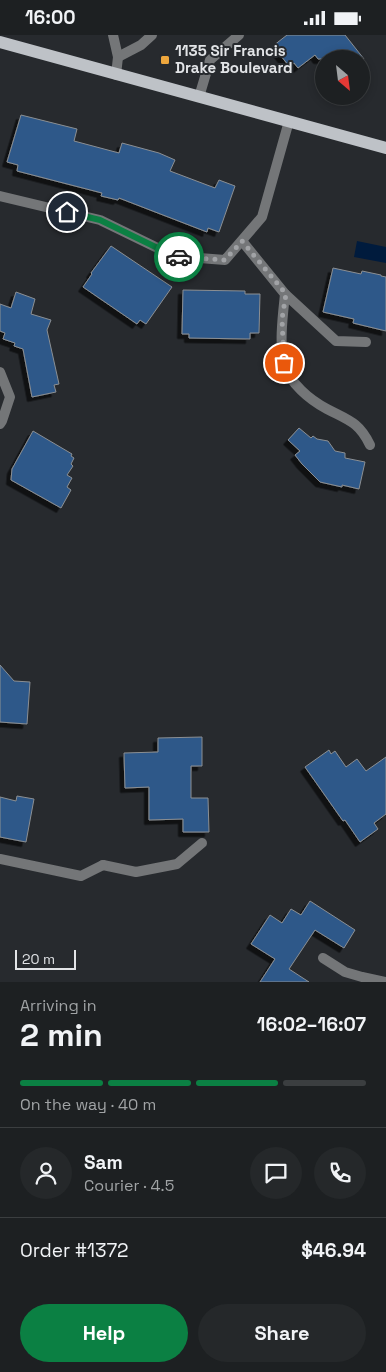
<!DOCTYPE html>
<meta charset="utf-8">
<style>
:root{--surface:#1d2022;--page:#25282a;--text:#f1f3f6;--muted:#a0a3a5;--line:#3b3e40;--accent:#0b8043}
body{margin:0;font-family:"Space Grotesk",sans-serif;background:var(--page);color:var(--text);height:100vh;display:flex;flex-direction:column;font-size:19px;white-space:nowrap}
*{box-sizing:border-box;margin:0}
p{font-size:16px;color:var(--muted)}
.icon{flex:none;width:28px;height:28px;fill:none;stroke:currentColor;stroke-width:2;stroke-linecap:round;stroke-linejoin:round}
.map{position:relative;height:947px;overflow:hidden}
.panel{display:flex;flex-direction:column;background:var(--surface);flex:1}
.panel>*{flex:none}
.needle{width:32px;rotate:152deg}
.buttons{position:absolute;left:315px;top:15px;display:grid;gap:10px}
.buttons a{display:grid;place-items:center;width:55px;height:55px;border-radius:50%;background:var(--surface);box-shadow:0 2px 8px #0003,0 0 0 1px var(--line);font-size:25px}
.scale{position:absolute;left:15px;bottom:12px;width:61px;box-sizing:border-box;padding-left:5px;border:2px solid #e2e4e7;border-top:0;font-size:14px;line-height:18px;white-space:nowrap;color:#e2e4e7;-webkit-text-stroke:4px #272a2e;paint-order:stroke}
.pin{position:absolute;display:grid;place-items:center;width:42px;height:42px;color:#fff;margin:-21px;border:2px solid #fff;border-radius:50%;box-shadow:0 1px 5px #0007}
.courier{position:absolute;display:grid;place-items:center;width:50px;height:50px;margin:-25px;border:4px solid #0b8043;border-radius:50%;background:#fff;color:#222;box-shadow:0 1px 6px #0007}
.headline em{font-style:normal;font-weight:700}
.headline div{display:flex;flex-direction:column-reverse}
.headline{display:flex;align-items:center;justify-content:space-between;height:85px;padding:0 20px}
h1{font-size:32px;font-weight:700;line-height:38px}
.bar{display:grid;grid-template-columns:repeat(4,1fr);gap:8px 5px;align-content:center;height:60px;padding:0 20px}
.bar i{height:6px;border-radius:4px;background:var(--line)}
.bar .selected{background:var(--accent)}
.bar p{grid-column:span 4}
.line{display:flex;align-items:center;gap:12px;padding:0 20px;border-top:1px solid var(--line)}
.line div{flex:1}
.round{display:grid;place-items:center;flex:none;width:52px;height:52px;border-radius:26px;background:var(--page)}
.button{display:flex;gap:10px;margin-top:auto;padding:10px 20px}
.button a{flex:1;height:58px;border-radius:30px;background:var(--accent);color:#fff;font-size:20px;font-weight:700;line-height:58px;text-align:center}
.button a+a{background:var(--page);color:var(--text)}
.status{display:flex;justify-content:space-between;align-items:center;height:35px;padding:0 25px;background:var(--surface);direction:ltr}
.status svg{height:14px;fill:currentColor}
.map>svg:first-child{display:block}
.water{fill:#001b3d}
.building{fill:#2e5889;stroke:#8b8f93;filter:url(#shadow)}
.lines{fill:none;stroke-linecap:round;stroke-linejoin:round}
.lane{stroke:#747678;stroke-width:10}
.street{stroke:#747678;stroke-width:10}
.primary{stroke:#bec2c7;stroke-width:12}
.done{stroke:#a1a3a6;stroke-width:5;stroke-dasharray:0 9}
.route{stroke:#0b8043;stroke-width:6}
.poi-dot{fill:#eea73d;stroke:#272a2e;stroke-width:2}
.labels{text-anchor:middle;stroke-width:4;stroke-linejoin:round;paint-order:stroke}
.poi-label{font-size:15px;font-weight:bold;fill:#e2e4e7;stroke:#272a2e;text-anchor:start}
</style>
<div class="status"><b>16:00</b><svg viewBox="0 0 49 12"><path d="M0 12V9h3v3zM5 12V6h3v6zM10 12V3h3v9zM15 12V0h3v12zM26 1h20v11H26zM47 4h2v5h-2z"/></svg></div>
<div class="map">
<svg width="386" height="947" viewBox="0 0 386 947">
<defs>
<filter id="shadow"><feDropShadow dx="-4.5" dy="4.5" stdDeviation="0" flood-color="#0009"/></filter>
</defs>
<rect width="100%" height="100%" fill="#272a2e"/>
<!-- water -->
<polygon class="water" points="357,206 386,212 386,228 354,222"/>
<!-- building -->
<g class="building">
<polygon points="287,0 345,0 364,24 318,24 315,20 298,33 294,28 289,31 273,11"/>
<polygon points="21,80 77,94 74,106 119,118 122,108 159,118 175,125 170,136 215,153 219,145 235,151 219,197 208,193 207,197 119,163 118,165 101,161 102,158 17,136 18,130 7,127"/>
<polygon points="111,211 172,252 146,289 140,285 137,289 83,252 92,239 91,238"/>
<polygon points="333,233 361,239 362,236 381,240 381,241 386,242 386,296 353,288 354,284 323,277"/>
<polygon points="183,255 245,256 245,259 260,259 259,298 250,298 250,304 189,303 189,299 182,299"/>
<polygon points="16,257 35,264 31,279 51,285 47,295 59,349 54,350 56,357 32,362 23,314 14,311 15,308 3,304 5,298 0,296 0,269 11,273"/>
<polygon points="299,393 311,403 313,401 317,404 328,406 335,416 345,418 345,423 365,427 359,454 342,450 342,452 320,447 302,429 295,420 300,416 288,405"/>
<polygon points="33,396 72,419 71,421 74,423 71,429 73,431 67,440 72,443 67,452 71,455 61,473 11,445 12,434"/>
<polygon points="0,630 14,646 30,647 27,689 0,687"/>
<polygon points="202,702 202,731 191,731 191,763 208,763 209,797 183,797 183,784 149,785 149,752 125,753 124,718 158,717 158,703"/>
<polygon points="329,715 331,719 335,716 346,732 357,724 366,736 386,722 386,779 374,788 378,794 360,807 345,785 343,786 305,732"/>
<polygon points="17,761 34,764 26,807 0,802 0,762 16,766"/>
<polygon points="310,866 355,895 344,913 315,895 289,934 309,947 260,947 275,924 251,909 270,880 282,888 291,874 301,880"/>
</g>
<g class="lines">
<!-- lane -->
<g class="lane">
<polyline points="113,0 118,22 116,40"/>
<polyline points="118,22 141,10 152,0"/>
<polyline points="199,62 210,25 239,0"/>
<path d="M242 206 285 259C283 279 279 308 284 328 289 348 310 365 327 374 348 385 359 387 370 410"/>
<polyline points="285,259 336,306 366,307"/>
<polyline points="103,830 136,837 177,829 202,808"/>
<polyline points="323,923 345,937 362,942 386,947"/>
</g>
<!-- street -->
<g class="street">
<polyline points="0,161 100,185 174,221 225,225 262,182 289,86"/>
<polyline points="0,337 10,362 2,386 0,389"/>
<polyline points="0,824 81,841 103,830"/>
</g>
<!-- primary -->
<polyline class="primary" points="0,7 386,113"/>
</g>
<g class="lines">
<!-- done -->
<polyline class="done" points="179,222 225,225 242,206 286,259 282,284 284,328"/>
<!-- route -->
<polyline class="route" points="67,177 100,185 174,221 179,222"/>
</g>
<!-- markers -->
<rect class="poi-dot" x="160" y="20" width="10" height="10" rx="2.5"/>
<g class="labels">
<!-- poi labels -->
<g class="poi-label">
<text x="175" y="21">1135 Sir Francis<tspan x="175" dy="17">Drake Boulevard</tspan></text>
</g>
</g>
</svg>
<div class="buttons">
<a><svg class="needle" viewBox="-14 -14 28 28"><path d="M0-13l5 13h-10z" fill="#e53935"/><path d="M0 13l5-13h-10z" fill="#a0a3a5"/></svg></a>
</div>
<div class="scale">20 m</div>
<div class="pin" style="left:284px;top:328px;background:#ea580c"><svg class="icon" aria-label="bag" viewBox="0 0 24 24"><path d="M5 8h14l-1 12H6zM9 8a3 3 0 0 1 6 0"/></svg></div>
<div class="pin" style="left:67px;top:177px;background:#1f2937"><svg class="icon" aria-label="home" viewBox="0 0 24 24"><path d="M3 11l9-7 9 7M6 9v11h12V9"/></svg></div>
<div class="courier" style="left:179px;top:222px"><svg class="icon" aria-label="car" viewBox="0 0 24 24"><path d="M5 17H2v-5l4-1 3-4h7l3 4 3 1v5h-3M9 17h6M6 11h13"/><circle cx="7" cy="17" r="2"/><circle cx="17" cy="17" r="2"/></svg></div>
</div>
<section class="panel">
<div class="headline"><div><h1>2 min</h1><p>Arriving in</p></div><em>16:02–16:07</em></div>
<div class="bar"><i class="selected"></i><i class="selected"></i><i class="selected"></i><i></i><p>On the way · 40 m</p></div>
<div class="line" style="height:90px"><a class="round"><svg class="icon" aria-label="person" viewBox="0 0 24 24"><circle cx="12" cy="8" r="4"/><path d="M4 21q1-7 8-7t8 7"/></svg></a><div><b>Sam</b><p>Courier · 4.5</p></div><a class="round"><svg class="icon" aria-label="chat" viewBox="0 0 24 24"><path d="M4 5h16v11H9l-5 4z"/></svg></a><a class="round"><svg class="icon" aria-label="phone" viewBox="0 0 24 24"><path d="M5 4h4l2 5-3 2q2 4 5 5l2-3 5 2v4C11 20 4 13 5 4z"/></svg></a></div>
<div class="line" style="height:65px"><div>Order #1372</div><b>$46.94</b></div>
<div class="button"><a>Help</a><a>Share</a></div>
</section>
